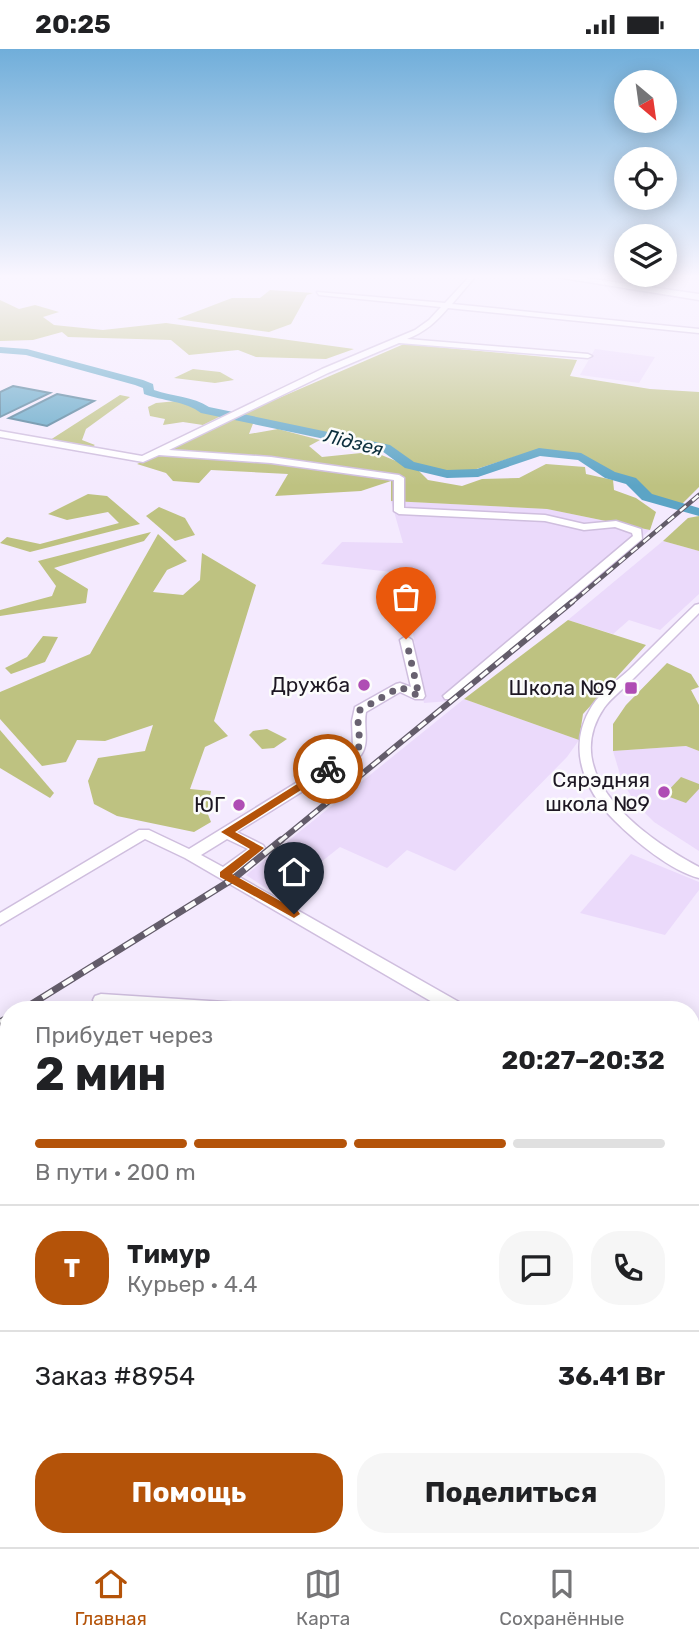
<!DOCTYPE html>
<html lang="ru">
<meta charset="utf-8">
<style>
:root{--surface:#fff;--page:#f6f6f6;--text:#202124;--muted:#757577;--line:#e0e0e0;--accent:#b45309}
body{margin:0;font-family:Rubik,sans-serif;background:var(--page);color:var(--text);height:100vh;display:flex;flex-direction:column;font-size:26px;white-space:nowrap}
*{box-sizing:border-box;margin:0}
p{font-size:23px;color:var(--muted)}
.icon{flex:none;width:38px;height:38px;fill:none;stroke:currentColor;stroke-width:2;stroke-linecap:round;stroke-linejoin:round}
.map{position:relative;flex:1;overflow:hidden}
.sheet{position:absolute;left:0px;top:952px;width:700px;height:546px;display:flex;flex-direction:column;background:var(--surface);border-radius:28px 28px 0 0;box-shadow:0 4px 18px #0003}
.sheet>*{flex:none}
.needle{width:46px;rotate:151deg}
.buttons{position:absolute;left:614px;top:21px;display:grid;gap:14px}
.buttons a{display:grid;place-items:center;width:63px;height:63px;border-radius:50%;background:var(--surface);box-shadow:0 4px 18px #0003;font-size:35px}
.pin{position:absolute;display:grid;place-items:center;width:60px;height:60px;color:#fff;margin:-72px -30px;border-radius:50% 50% 50% 0;rotate:-45deg;box-shadow:0 0 7px #0007}
.pin .icon{rotate:45deg}
.courier{position:absolute;display:grid;place-items:center;width:70px;height:70px;margin:-35px;border:5px solid #b45309;border-radius:50%;background:#fff;color:#222;box-shadow:0 2px 9px #0007}
.headline em{font-style:normal;font-weight:700}
.headline div{display:flex;flex-direction:column-reverse}
.headline{display:flex;align-items:center;justify-content:space-between;height:119px;padding:0 35px}
h1{font-size:46px;font-weight:700;line-height:52px}
.bar{display:grid;grid-template-columns:repeat(4,1fr);gap:10px 7px;align-content:center;height:84px;padding:0 35px}
.bar i{height:9px;border-radius:5px;background:var(--line)}
.bar .on{background:var(--accent)}
.bar p{grid-column:span 4}
.line{display:flex;align-items:center;gap:18px;padding:0 35px;border-top:2px solid var(--line)}
.line div{flex:1}
.round{display:grid;place-items:center;flex:none;width:74px;height:74px;border-radius:28px;background:var(--page)}
.button{display:flex;gap:14px;margin-top:auto;padding:14px 35px}
.button a{flex:1;height:80px;border-radius:28px;background:var(--accent);color:#fff;font-size:28px;font-weight:700;line-height:80px;text-align:center}
.button a+a{background:var(--page);color:var(--text)}
.status{display:flex;justify-content:space-between;align-items:center;height:49px;padding:0 35px;background:var(--surface);direction:ltr}
.status svg{height:19px;fill:currentColor}
.menu{display:flex;justify-content:space-around;align-items:center;height:98px;border-top:2px solid var(--line);background:var(--surface);font-size:19px;color:var(--muted)}
.menu a{display:grid;justify-items:center;gap:4px}
.menu .on{color:var(--accent)}
.map>svg:first-child{display:block}
.built{fill:#ebdafb}
.green{fill:#bec281}
.water{fill:#5ca4c5;stroke:#497a94;stroke-width:2}
.lines{fill:none;stroke-linecap:round;stroke-linejoin:round}
.river{fill:#5ca4c5;fill-rule:evenodd}
.minor-casing{stroke:#cfbede;stroke-width:3}
.major-casing{stroke:#cfbede;stroke-width:3}
.minor{fill:#fff;fill-rule:evenodd}
.major{fill:#fff;fill-rule:evenodd}
.rail-far2-casing{stroke:#635c6a;stroke-width:4.5}
.rail-far1-casing{stroke:#635c6a;stroke-width:6}
.rail-casing{stroke:#635c6a;stroke-width:7}
.rail-far2{stroke:#fcfcfc;stroke-width:2.5;stroke-dasharray:8;stroke-linecap:butt}
.rail-far1{stroke:#fcfcfc;stroke-width:3.5;stroke-dasharray:10;stroke-linecap:butt}
.rail{stroke:#fcfcfc;stroke-width:4.5;stroke-dasharray:12;stroke-linecap:butt}
.route{fill:#b45309}
.done{stroke:#686170;stroke-width:7;stroke-dasharray:0 12.6}
.poi-dot{fill:#af4db4;stroke:#fcfcfc;stroke-width:2.5}
.labels{text-anchor:middle;stroke-width:5;stroke-linejoin:round;paint-order:stroke}
.far-water-label{font-size:19px;font-style:italic;fill:#0b2e3c;stroke:#fcfcfc}
.poi-label{font-size:21px;fill:#1d1723;stroke:#fcfcfc;text-anchor:end}
</style>
<div class="status"><b>20:25</b><svg viewBox="0 0 49 12"><path d="M0 12V9h3v3zM5 12V6h3v6zM10 12V3h3v9zM15 12V0h3v12zM26 1h20v11H26zM47 4h2v5h-2z"/></svg></div>
<div class="map">
<svg width="699" height="1498" viewBox="0 0 699 1498">
<rect width="100%" height="100%" fill="#f4eafe"/>
<!-- built -->
<g class="built">
<polygon points="595,300 655,308 639,334 580,326"/>
<polygon points="391,452 547,460 650,481 450,652 424,654 413,584 403,572 400,524 321,515 342,493 403,494"/>
<polygon points="663,492 699,502 699,545 660,581 629,571 613,585 568,571"/>
<polygon points="464,650 579,691 567,708 455,822 407,801 387,819 340,798 278,847 246,826"/>
<polygon points="686,697 699,702 699,802 654,773 636,755 622,732 613,702"/>
<polygon points="631,805 699,833 699,841 665,886 580,864"/>
<polygon points="9,983 9,1031 0,1048 0,987"/>
</g>
<!-- green -->
<g class="green">
<polygon points="270,241 313,244 307,246 291,275 269,283 177,270 232,249 260,249"/>
<polygon points="0,251 19,260 35,256 59,263 43,268 54,276 103,281 166,274 354,300 326,310 256,308 238,301 189,306 171,291 68,288 62,283 33,291 0,292"/>
<polygon points="404,295 577,311 570,327 650,340 699,343 699,438 680,457 648,447 630,432 599,420 583,408 536,401 464,424 431,423 396,407 389,398 254,372 249,385 278,380 320,391 309,397 322,408 361,404 379,405 418,421 428,431 462,437 482,430 519,429 546,415 585,418 586,425 613,431 614,441 636,449 656,463 650,481 547,460 391,452 391,432 361,442 275,447 288,425 211,421 199,434 173,432 166,424 137,415 237,367"/>
<polygon points="193,320 220,323 234,331 215,334 174,329"/>
<polygon points="120,346 130,348 86,380 82,391 95,396 87,401 47,393"/>
<polygon points="188,351 205,361 225,365 203,376 183,373 163,376 165,370 150,367 148,358 156,354"/>
<polygon points="88,445 107,447 140,475 30,503 0,494 7,488 40,495 119,474 108,463 67,471 48,465"/>
<polygon points="159,458 185,469 195,486 175,492 146,467"/>
<polygon points="699,467 699,502 663,492 688,469"/>
<polygon points="151,483 144,492 54,519 88,540 86,554 0,567 0,561 52,547 56,537 38,512"/>
<polygon points="158,485 187,512 167,521 153,543 183,546 200,531 202,504 256,536 214,672 228,687 205,698 190,740 211,742 207,763 211,773 194,783 117,767 94,755 88,732 98,709 145,702 153,676 105,692 77,691 66,713 42,717 0,670 0,643 90,605"/>
<polygon points="568,571 646,596 583,665 579,691 464,650"/>
<polygon points="43,587 58,588 45,613 11,625 5,619 27,608"/>
<polygon points="667,614 691,625 699,638 691,641 699,656 699,702 686,697 613,702 613,675 626,656"/>
<polygon points="267,680 287,690 274,699 262,700 249,686 253,682"/>
<polygon points="0,681 54,744 50,749 0,719"/>
<polygon points="681,728 699,735 699,740 686,754 664,746"/>
<polygon points="699,1349 699,1498 548,1498 553,1489 691,1489 691,1360"/>
</g>
<!-- water -->
<g class="water">
<polygon points="13,337 50,344 0,368 0,343"/>
<polygon points="57,345 94,352 47,377 9,369"/>
</g>
<g class="lines">
<!-- river -->
<path class="river" d="M0 298 27 300 143 331 153 335 154 341C173 348 193 347 209 358L390 396 414 413 447 421 477 420 539 399 581 404 615 423 636 429 652 445 699 459V467L642 451 626 435 605 429 578 411 540 407 478 428 447 429 405 419 382 402 201 364C186 352 162 352 144 345L143 339 135 336 26 306 0 304Z"/>
<defs>
<g id="minor">
<path d="M469 228H475L452 255 699 280V284L448 259C436 273 425 283 407 290L588 305 592 307 588 309 399 294 328 324 169 401 271 408 399 426 404 429V459L545 466 584 475 616 472 641 480 642 490 453 650H445L443 647 633 487 632 484 615 478 584 481 545 472 399 465 394 462V431L271 414 159 406 143 413 0 388V382L142 407 322 320 415 281 429 271 441 258 319 246 317 243 445 254Z"/>
<path d="M699 555V564C676 587 653 610 630 633 622 641 610 650 604 659 557 728 647 790 699 818V829C671 822 635 792 615 772 584 741 566 698 592 657 601 643 618 631 630 620 652 598 673 577 695 556Z"/>
<path d="M406 587 412 591 425 647 423 650H415L400 643 366 663C363 678 370 693 361 706L237 783 263 796 265 799 234 825 466 957 468 961H446L185 809 145 790 0 876V864L139 781H149L189 800 351 700 353 697 352 672 355 658 396 635 400 634 411 638 400 591ZM227 790 248 800 223 818 201 806Z"/>
<polygon points="101,945 256,955 262,957 264,961 160,961 101,957 95,955 93,951 95,947"/>
<polygon points="691,1062 699,1064 699,1079 691,1077"/>
<polygon points="699,1200 699,1228 691,1232 691,1204"/>
<rect x="0" y="1327" width="9" height="20"/>
</g>
<polygon id="major" points="557,228 579,228 699,245 699,251"/>
</defs>
<!-- minor casing -->
<use href="#minor" class="minor-casing"/>
<!-- major casing -->
<use href="#major" class="major-casing"/>
<!-- minor -->
<use href="#minor" class="minor"/>
<!-- major -->
<use href="#major" class="major"/>
<defs>
<polyline id="rail-far2" points="570,555 699,446"/>
<polyline id="rail-far1" points="279,793 572,553"/>
<g id="rail">
<polyline points="22,961 233,830 281,791"/>
<polyline points="0,973 9,968"/>
</g>
</defs>
<!-- rail-far2 casing -->
<use href="#rail-far2" class="rail-far2-casing"/>
<!-- rail-far1 casing -->
<use href="#rail-far1" class="rail-far1-casing"/>
<!-- rail casing -->
<use href="#rail" class="rail-casing"/>
<!-- rail-far2 -->
<use href="#rail-far2" class="rail-far2"/>
<!-- rail-far1 -->
<use href="#rail-far1" class="rail-far1"/>
<!-- rail -->
<use href="#rail" class="rail"/>
</g>
<!-- sky -->
<linearGradient id="sky" x2="0" y2="1"><stop stop-color="#70aeda"/><stop offset="0.52" stop-color="#faf6ff"/><stop offset="1" stop-color="#faf6ff" stop-opacity="0"/></linearGradient>
<rect width="699" height="437" fill="url(#sky)"/>
<!-- route -->
<polygon class="route" points="324,718 334,720 235,783 264,799 232,825 298,862 300,865 294,869 220,828 220,823 250,800 221,783"/>
<g class="lines">
<!-- done -->
<polyline class="done" points="328,720 360,697 358,672 360,661 400,638 419,647 406,590"/>
</g>
<!-- markers -->
<g class="poi-dot">
<circle cx="364" cy="636" r="7"/>
<rect x="624" y="632" width="14" height="14" rx="3.5"/>
<circle cx="664" cy="743" r="7"/>
<circle cx="239" cy="756" r="7"/>
</g>
<g class="labels">
<!-- far-water labels -->
<g class="far-water-label">
<text transform="translate(354 393) rotate(14)" y="7">Лідзея</text>
</g>
<!-- poi labels -->
<g class="poi-label">
<text x="350" y="643">Дружба</text>
<text x="617" y="646">Школа №9</text>
<text x="650" y="738">Сярэдняя<tspan x="650" dy="24">школа №9</tspan></text>
<text x="225" y="763">ЮГ</text>
</g>
</g>
</svg>
<div class="buttons">
<a><svg class="needle" viewBox="-14 -14 28 28"><path d="M0-13l5 13h-10z" fill="#e53935"/><path d="M0 13l5-13h-10z" fill="#757577"/></svg></a>
<a><svg class="icon" aria-label="locate" viewBox="0 0 24 24"><circle cx="12" cy="12" r="6"/><path d="M12 2v4M12 18v4M2 12h4M18 12h4"/></svg></a>
<a><svg class="icon" aria-label="layers" viewBox="0 0 24 24"><path d="M12 4l9 5-9 5-9-5zM3 14l9 5 9-5"/></svg></a>
</div>
<div class="pin" style="left:406px;top:590px;background:#ea580c"><svg class="icon" aria-label="bag" viewBox="0 0 24 24"><path d="M5 8h14l-1 12H6zM9 8a3 3 0 0 1 6 0"/></svg></div>
<div class="pin" style="left:294px;top:865px;background:#1f2937"><svg class="icon" aria-label="home" viewBox="0 0 24 24"><path d="M3 11l9-7 9 7M6 9v11h12V9"/></svg></div>
<div class="courier" style="left:328px;top:720px"><svg class="icon" aria-label="bike" viewBox="0 0 24 24"><circle cx="6" cy="16" r="4"/><circle cx="18" cy="16" r="4"/><path d="M6 16l4-8h5l3 8M10 8l3 8H6M13 5h3"/></svg></div>
<section class="sheet">
<div class="headline"><div><h1>2 мин</h1><p>Прибудет через</p></div><em>20:27–20:32</em></div>
<div class="bar"><i class="on"></i><i class="on"></i><i class="on"></i><i></i><p>В пути · 200 m</p></div>
<div class="line" style="height:126px"><b class="round" style="background:var(--accent);color:#fff">Т</b><div><b>Тимур</b><p>Курьер · 4.4</p></div><a class="round"><svg class="icon" aria-label="chat" viewBox="0 0 24 24"><path d="M4 5h16v11H9l-5 4z"/></svg></a><a class="round"><svg class="icon" aria-label="phone" viewBox="0 0 24 24"><path d="M5 4h4l2 5-3 2q2 4 5 5l2-3 5 2v4C11 20 4 13 5 4z"/></svg></a></div>
<div class="line" style="height:91px"><div>Заказ #8954</div><b>36.41 Br</b></div>
<div class="button"><a>Помощь</a><a>Поделиться</a></div>
</section>
</div>
<nav class="menu">
<a class="on"><svg class="icon" aria-label="home" viewBox="0 0 24 24"><path d="M3 11l9-7 9 7M6 9v11h12V9"/></svg>Главная</a>
<a><svg class="icon" aria-label="map" viewBox="0 0 24 24"><path d="M3 6l6-2 6 2 6-2v14l-6 2-6-2-6 2zM9 4v14M15 6v14"/></svg>Карта</a>
<a><svg class="icon" aria-label="saved" viewBox="0 0 24 24"><path d="M7 4h10v16l-5-4-5 4z"/></svg>Сохранённые</a>
</nav>
